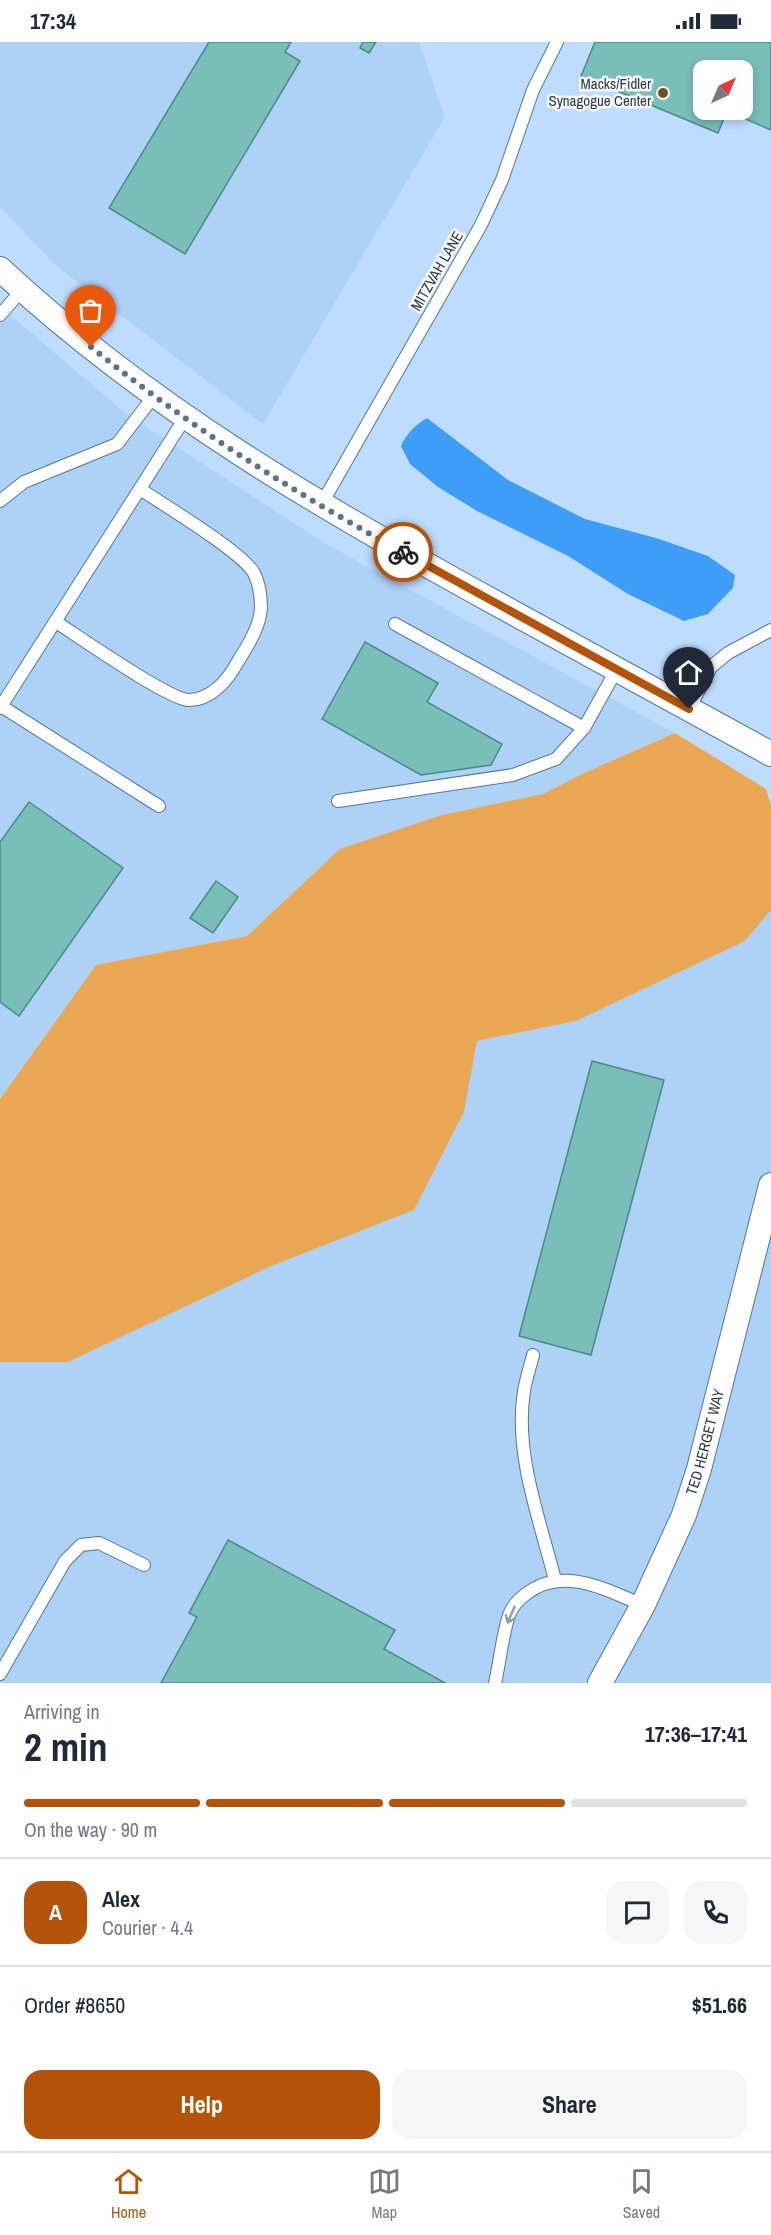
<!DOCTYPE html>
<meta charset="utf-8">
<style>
:root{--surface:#fff;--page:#f6f6f7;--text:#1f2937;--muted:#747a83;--line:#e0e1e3;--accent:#b45309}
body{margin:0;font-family:"Archivo Narrow",sans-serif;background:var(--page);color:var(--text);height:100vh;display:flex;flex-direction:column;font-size:22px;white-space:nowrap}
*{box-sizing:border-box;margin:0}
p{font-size:20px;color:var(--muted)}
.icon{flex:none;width:33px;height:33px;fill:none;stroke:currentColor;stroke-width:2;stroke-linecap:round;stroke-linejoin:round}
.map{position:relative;height:1641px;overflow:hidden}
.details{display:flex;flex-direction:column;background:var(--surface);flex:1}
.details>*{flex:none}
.needle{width:39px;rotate:44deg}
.fabs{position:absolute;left:693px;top:18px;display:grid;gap:12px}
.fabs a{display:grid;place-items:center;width:60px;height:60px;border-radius:12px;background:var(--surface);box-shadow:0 3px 9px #0003;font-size:30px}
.pin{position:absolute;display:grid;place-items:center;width:51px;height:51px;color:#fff;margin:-62px -26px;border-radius:50% 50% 50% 0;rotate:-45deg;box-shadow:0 0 6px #0007}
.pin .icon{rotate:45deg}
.courier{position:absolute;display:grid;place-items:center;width:60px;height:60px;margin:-30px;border:4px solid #b45309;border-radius:50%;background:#fff;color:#222;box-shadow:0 2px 8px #0007}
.overview em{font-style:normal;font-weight:700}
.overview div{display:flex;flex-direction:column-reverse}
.overview{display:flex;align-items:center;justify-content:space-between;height:102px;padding:0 24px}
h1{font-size:39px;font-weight:700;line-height:45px}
.bar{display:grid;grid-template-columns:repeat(4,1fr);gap:9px 6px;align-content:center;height:72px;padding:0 24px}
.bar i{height:8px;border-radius:4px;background:var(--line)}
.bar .current{background:var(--accent)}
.bar p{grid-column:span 4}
.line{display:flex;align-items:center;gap:15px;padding:0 24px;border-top:2px solid var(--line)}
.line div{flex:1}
.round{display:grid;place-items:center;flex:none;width:63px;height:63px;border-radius:18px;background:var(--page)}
.cta{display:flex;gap:12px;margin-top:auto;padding:12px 24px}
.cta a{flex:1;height:69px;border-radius:18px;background:var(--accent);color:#fff;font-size:24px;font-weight:700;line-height:69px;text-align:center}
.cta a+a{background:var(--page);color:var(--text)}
.status{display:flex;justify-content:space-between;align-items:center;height:42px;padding:0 30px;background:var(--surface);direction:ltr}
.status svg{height:16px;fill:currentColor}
.tabs{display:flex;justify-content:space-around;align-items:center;height:84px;border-top:2px solid var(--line);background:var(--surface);font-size:16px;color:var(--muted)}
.tabs a{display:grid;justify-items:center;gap:3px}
.tabs .current{color:var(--accent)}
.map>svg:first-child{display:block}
.built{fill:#aed1f6}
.green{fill:#eaa753}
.water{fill:#3e9ef7}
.building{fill:#79beb9;stroke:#478b87;stroke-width:1.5;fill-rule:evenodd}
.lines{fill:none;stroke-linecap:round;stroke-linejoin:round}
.service-casing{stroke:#53779b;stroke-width:14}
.minor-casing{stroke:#53779b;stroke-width:26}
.service{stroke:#fff;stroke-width:12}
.minor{stroke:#fff;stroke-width:24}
.oneway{stroke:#949ca4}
.done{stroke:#5e7288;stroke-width:6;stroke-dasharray:0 10.8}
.route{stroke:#b45309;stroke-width:8}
.poi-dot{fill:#715027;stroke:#fbfbfb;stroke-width:2}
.labels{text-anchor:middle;stroke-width:5;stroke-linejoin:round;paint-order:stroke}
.poi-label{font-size:15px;fill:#2a3949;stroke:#fbfbfb;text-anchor:end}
.street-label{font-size:15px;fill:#2a3949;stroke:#fbfbfb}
</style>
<div class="status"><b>17:34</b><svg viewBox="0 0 49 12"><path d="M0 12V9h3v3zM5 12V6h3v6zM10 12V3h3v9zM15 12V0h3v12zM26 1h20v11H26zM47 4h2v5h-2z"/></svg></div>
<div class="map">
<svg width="771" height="1641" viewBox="0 0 771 1641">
<rect width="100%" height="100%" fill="#beddfe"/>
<!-- built -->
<g class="built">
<polygon points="0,0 419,0 445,75 263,382 55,223 0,165"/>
<polygon points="0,264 128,373 326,502 675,691 582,732 543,752 442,773 284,860 247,894 96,923 0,1057"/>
<polygon points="771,868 771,1641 0,1641 0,1320 68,1320 269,1225 414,1168 464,1070 477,999 576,979 745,899"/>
</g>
<!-- green -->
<polygon class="green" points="675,691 766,747 771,763 771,868 745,899 576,979 477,999 464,1070 414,1168 269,1225 68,1320 0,1320 0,1057 96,923 247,894 340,807 442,773 543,752 582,732"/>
<!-- water -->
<path class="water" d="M427 376 508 438 585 477 656 496 708 514 735 533 733 546 708 572 684 579 628 552 568 514 477 469 438 445 410 422 401 404C407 391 415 383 427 376Z"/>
<!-- building -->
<g class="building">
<polygon points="209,0 291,0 285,10 300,19 185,212 109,166"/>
<polygon points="363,0 376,0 369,11 360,6"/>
<path d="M595 0H771V88L727 69 718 91 581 34ZM704 28H742V68H704Z"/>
<polygon points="365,600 438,641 427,660 502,702 491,723 421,733 322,677"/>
<polygon points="29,760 123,826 19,974 0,960 0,800"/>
<polygon points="216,839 238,855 213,891 190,876"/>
<polygon points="592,1019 664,1038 591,1313 519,1294"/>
<polygon points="228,1498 395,1588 384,1607 445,1641 161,1641 197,1575 189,1571"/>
</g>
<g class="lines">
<defs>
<g id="service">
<polyline points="0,273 22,248"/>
<polyline points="0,459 24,440 117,402 154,354"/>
<polyline points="321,463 481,183 502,138 533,48 557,0"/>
<path d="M56 580C78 594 169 658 189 658 211 658 228 638 237 621 247 605 260 585 261 566 261 555 259 541 254 531 242 510 164 463 140 447"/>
<polyline points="395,582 584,686"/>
<polyline points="1,664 159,764"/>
<polyline points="0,666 185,376"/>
<polyline points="689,667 711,625 728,611 771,588"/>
<polyline points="338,759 513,733 556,717 584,686 617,627"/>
<path d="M533 1313C530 1325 526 1337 524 1349 514 1412 540 1478 555 1538"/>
<polyline points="0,1632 65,1519 81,1503 99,1501 144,1523"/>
<path d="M495 1641C500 1619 502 1595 509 1573 512 1565 519 1557 526 1552 563 1523 606 1548 643 1563"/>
</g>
<g id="minor">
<path d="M0 227C149 366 324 467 501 564 591 613 681 662 771 712"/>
<path id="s1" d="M600 1641 643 1563 684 1473 699 1427 771 1143"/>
</g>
</defs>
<!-- service casing -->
<use href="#service" class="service-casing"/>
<!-- minor casing -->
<use href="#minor" class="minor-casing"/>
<!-- service -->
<use href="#service" class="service"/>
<!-- minor -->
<use href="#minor" class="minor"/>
</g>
<!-- one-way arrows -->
<defs><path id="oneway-shaft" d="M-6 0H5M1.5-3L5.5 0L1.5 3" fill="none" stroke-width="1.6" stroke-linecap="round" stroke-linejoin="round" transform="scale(1.5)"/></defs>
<use class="oneway" href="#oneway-shaft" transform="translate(511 1573) rotate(113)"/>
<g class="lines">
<!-- done -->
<path class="done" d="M91 305C187 383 294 451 403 510"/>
<!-- route -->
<polyline class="route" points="403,510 689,667"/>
</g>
<!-- markers -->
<circle class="poi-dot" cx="663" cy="51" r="6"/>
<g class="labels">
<!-- poi labels -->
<g class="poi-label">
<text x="651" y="47">Macks/Fidler<tspan x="651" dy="17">Synagogue Center</tspan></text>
</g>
<!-- street labels -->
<g class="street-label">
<text transform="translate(437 229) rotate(-60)" y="5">MITZVAH LANE</text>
<text dy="5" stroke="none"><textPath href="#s1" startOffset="264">TED HERGET WAY</textPath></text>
</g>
</g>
</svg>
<div class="fabs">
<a><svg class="needle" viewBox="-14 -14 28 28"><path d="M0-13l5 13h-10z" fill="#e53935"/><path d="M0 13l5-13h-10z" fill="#747a83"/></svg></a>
</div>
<div class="pin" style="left:91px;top:305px;background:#ea580c"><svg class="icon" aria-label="bag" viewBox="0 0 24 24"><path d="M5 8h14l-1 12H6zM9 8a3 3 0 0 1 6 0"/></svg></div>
<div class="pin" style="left:689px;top:667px;background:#1f2937"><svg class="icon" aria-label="home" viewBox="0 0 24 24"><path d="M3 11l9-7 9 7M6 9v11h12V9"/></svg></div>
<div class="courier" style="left:403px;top:510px"><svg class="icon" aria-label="bike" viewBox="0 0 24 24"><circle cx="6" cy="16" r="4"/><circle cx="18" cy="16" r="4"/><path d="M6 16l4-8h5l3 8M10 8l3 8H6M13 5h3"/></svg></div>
</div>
<section class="details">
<div class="overview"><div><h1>2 min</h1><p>Arriving in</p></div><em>17:36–17:41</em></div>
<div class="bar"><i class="current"></i><i class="current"></i><i class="current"></i><i></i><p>On the way · 90 m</p></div>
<div class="line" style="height:108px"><b class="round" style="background:var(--accent);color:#fff">A</b><div><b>Alex</b><p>Courier · 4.4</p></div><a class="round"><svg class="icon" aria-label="chat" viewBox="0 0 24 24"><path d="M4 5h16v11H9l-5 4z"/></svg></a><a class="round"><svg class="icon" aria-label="phone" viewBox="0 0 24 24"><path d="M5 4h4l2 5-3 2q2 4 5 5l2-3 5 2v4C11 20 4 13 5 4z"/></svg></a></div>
<div class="line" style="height:78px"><div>Order #8650</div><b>$51.66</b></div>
<div class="cta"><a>Help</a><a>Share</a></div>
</section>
<nav class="tabs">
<a class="current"><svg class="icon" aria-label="home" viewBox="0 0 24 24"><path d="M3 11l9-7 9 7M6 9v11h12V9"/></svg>Home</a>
<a><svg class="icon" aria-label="map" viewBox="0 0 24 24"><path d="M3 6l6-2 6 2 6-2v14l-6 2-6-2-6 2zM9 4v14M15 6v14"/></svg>Map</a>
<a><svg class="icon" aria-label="saved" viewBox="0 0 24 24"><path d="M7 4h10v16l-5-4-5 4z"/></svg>Saved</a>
</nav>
